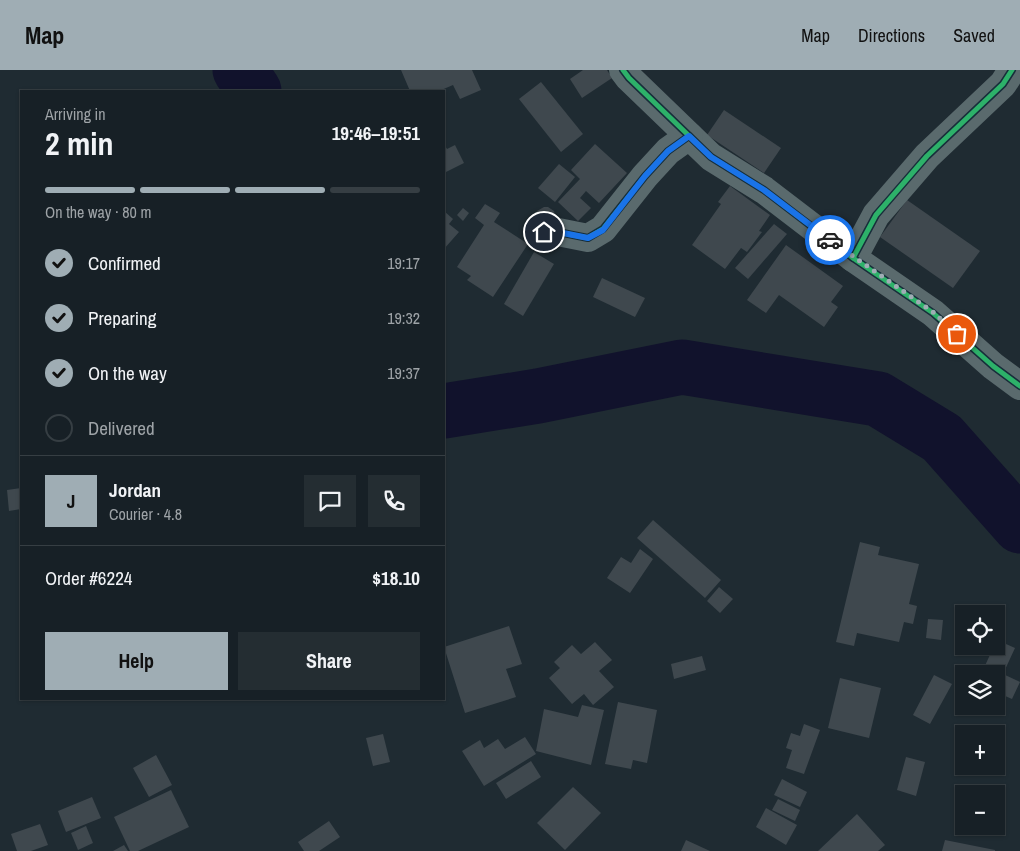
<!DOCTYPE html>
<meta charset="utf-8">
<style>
:root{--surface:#172026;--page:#242d32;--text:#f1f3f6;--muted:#9ea3a7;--line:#363e43;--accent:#9fadb4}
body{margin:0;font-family:"Archivo Narrow",sans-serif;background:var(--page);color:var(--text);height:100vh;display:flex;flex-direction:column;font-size:19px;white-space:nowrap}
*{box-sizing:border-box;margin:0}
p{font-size:16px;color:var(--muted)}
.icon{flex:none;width:28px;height:28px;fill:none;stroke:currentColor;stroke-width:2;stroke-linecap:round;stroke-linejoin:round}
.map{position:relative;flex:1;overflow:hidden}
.sheet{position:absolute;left:20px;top:20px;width:425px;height:610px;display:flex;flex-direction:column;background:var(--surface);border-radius:0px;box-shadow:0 1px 4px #0004,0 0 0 1px var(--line)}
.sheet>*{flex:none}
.buttons{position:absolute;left:955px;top:535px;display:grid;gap:10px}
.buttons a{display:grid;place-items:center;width:50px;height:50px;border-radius:0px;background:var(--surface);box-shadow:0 1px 4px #0004,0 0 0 1px var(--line);font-size:25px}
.pin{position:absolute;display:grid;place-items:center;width:42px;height:42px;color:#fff;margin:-21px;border:2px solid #fff;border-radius:50%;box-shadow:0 1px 5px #0007}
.courier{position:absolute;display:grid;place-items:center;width:50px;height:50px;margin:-25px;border:4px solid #1a73e8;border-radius:50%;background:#fff;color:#222;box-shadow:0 1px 6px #0007}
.head em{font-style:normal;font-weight:700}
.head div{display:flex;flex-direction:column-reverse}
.head{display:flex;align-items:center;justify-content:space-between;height:85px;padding:0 25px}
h1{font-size:32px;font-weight:700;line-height:38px}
.bar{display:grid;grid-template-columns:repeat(4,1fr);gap:8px 5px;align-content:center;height:60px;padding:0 25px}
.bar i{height:6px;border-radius:4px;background:var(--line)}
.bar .active{background:var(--accent)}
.bar p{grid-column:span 4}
.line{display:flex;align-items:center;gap:12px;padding:0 25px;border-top:1px solid var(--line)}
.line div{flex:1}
.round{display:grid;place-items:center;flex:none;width:52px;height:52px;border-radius:0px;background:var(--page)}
ol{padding:0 25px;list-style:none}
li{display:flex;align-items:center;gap:15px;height:55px}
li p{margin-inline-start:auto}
li .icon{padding:5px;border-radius:50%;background:var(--accent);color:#111;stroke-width:4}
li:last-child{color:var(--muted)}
li i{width:28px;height:28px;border:2px solid var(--line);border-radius:50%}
.primary-button{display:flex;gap:10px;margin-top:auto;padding:10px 25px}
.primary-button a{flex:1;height:58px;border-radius:0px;background:var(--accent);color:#111;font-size:20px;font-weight:700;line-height:58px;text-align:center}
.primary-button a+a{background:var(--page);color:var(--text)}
header{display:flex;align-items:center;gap:30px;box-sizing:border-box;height:70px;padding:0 25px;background:var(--accent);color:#111}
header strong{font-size:24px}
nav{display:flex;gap:28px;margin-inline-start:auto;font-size:18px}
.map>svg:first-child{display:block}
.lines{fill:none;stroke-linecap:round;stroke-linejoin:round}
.river{stroke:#11122c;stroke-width:55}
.building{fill:#3f484e}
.minor{stroke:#5a6a6d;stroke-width:28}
.cycleway-casing{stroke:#172e3a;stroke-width:8}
.cycleway{stroke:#2db169;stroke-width:5}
.done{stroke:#9fadb4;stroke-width:5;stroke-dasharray:0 9}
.route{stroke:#1a73e8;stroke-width:6}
</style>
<header>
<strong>Map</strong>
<nav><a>Map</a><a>Directions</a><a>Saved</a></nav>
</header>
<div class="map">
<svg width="1020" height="781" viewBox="0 0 1020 781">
<rect width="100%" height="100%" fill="#1f2b32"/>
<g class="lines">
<!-- river -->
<g class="river">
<polyline points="240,0 254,21"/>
<polyline points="444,341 538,326 682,297 878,329 942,368 1020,456"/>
</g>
</g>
<!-- building -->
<g class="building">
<polygon points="401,0 472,0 481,20 460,29 453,15 439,21 410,21"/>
<polygon points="583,0 607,0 612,8 582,28 570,9"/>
<polygon points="541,12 583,64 561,82 519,29"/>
<polygon points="724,40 781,78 764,103 707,65"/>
<polygon points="444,74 447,79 455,75 464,93 444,103"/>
<polygon points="595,74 627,103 599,133 586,121 580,128 591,138 578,151 558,132 580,109 571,100"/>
<polygon points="559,94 575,107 555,132 538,118"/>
<polygon points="730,116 770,145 759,161 762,162 747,182 741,178 725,199 692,175 721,134 718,132"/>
<polygon points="907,130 980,181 953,218 880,167"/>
<polygon points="485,134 500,143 494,152 528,174 493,227 467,210 471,206 457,197 484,155 475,148"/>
<polygon points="544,137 548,137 554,141 555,145 554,152 538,152 536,148 537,141"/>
<polygon points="463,138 469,143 463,151 457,145"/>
<polygon points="444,141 453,149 449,154 459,162 444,179"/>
<polygon points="774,154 787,164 748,209 735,198"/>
<polygon points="786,175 843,216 831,232 838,237 824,257 779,225 766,243 747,230"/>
<polygon points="534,182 554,194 523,246 504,234"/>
<polygon points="602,208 645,228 635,247 593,227"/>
<polygon points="21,418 21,439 9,441 7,420"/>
<polygon points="653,450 721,510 705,528 637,468"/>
<polygon points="860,472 880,477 878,485 919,494 909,534 917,536 913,554 904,552 899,572 857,563 854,576 836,572"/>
<polygon points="640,479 653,489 630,523 607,508 621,487 631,493"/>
<polygon points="719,517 733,529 720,543 707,531"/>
<polygon points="928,549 943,550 941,570 926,568"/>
<polygon points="509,556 522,594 506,599 516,627 465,643 444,577"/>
<polygon points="997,570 1015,578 1003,604 1020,612 1012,629 996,622 996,615 1000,608 996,606 996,604 991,604 983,600 994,576 996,576"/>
<polygon points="595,572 612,590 599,601 614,617 593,635 584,624 572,634 549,608 560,598 554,592 572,575 581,584"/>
<polygon points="702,586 706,600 674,609 671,594"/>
<polygon points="934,605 952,614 930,654 913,645"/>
<polygon points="840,608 881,618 869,668 828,658"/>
<polygon points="618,632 657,640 647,693 633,690 631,699 605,694"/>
<polygon points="582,635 604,640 591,695 536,681 544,639 578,647"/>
<polygon points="804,654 820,660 804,704 786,698 792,680 786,678 791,663 800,666"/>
<polygon points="383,664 390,692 373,696 366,668"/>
<polygon points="525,667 536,684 484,716 462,681 480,670 484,678 498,669 505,679"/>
<polygon points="156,685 172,715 149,727 133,698"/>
<polygon points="906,687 925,692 916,726 897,720"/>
<polygon points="531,691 541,707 506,729 496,713"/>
<polygon points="782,709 807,722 800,737 774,725"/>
<polygon points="573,717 601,743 565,780 537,753"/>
<polygon points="171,720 189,757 138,781 130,781 114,747"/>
<polygon points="92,727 101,748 66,762 58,741"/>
<polygon points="778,729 800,740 795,751 772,740"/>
<polygon points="766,738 797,755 786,775 756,757"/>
<polygon points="857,744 885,775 878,781 818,781"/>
<polygon points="329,751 340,767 319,781 304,781 298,772"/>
<polygon points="40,754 48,775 31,781 17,781 11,764"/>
<polygon points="86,756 93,773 78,780 71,763"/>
<polygon points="686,770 710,781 681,781"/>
<polygon points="945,770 995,780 995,781 942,781"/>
<polygon points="124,775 128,781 113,781"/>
</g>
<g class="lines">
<!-- minor -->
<g class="minor">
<polyline points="623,0 629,8 711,87 764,120 853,188 933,243 993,296 1020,316"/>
<polyline points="544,163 558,162 588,168 603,159 645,106 668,81 689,66"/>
<polyline points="853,188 876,145 927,86 1003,14 1012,0"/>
</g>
<defs>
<g id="cycleway">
<polyline points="623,0 629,8 711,87 764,120 853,188 933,243 993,296 1020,316"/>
<polyline points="544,163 558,162 588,168 603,159 645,106 668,81 689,66"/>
<polyline points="853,188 876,145 927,86 1003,14 1012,0"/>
</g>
</defs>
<!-- cycleway casing -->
<use href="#cycleway" class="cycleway-casing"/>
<!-- cycleway -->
<use href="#cycleway" class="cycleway"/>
</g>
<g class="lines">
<!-- done -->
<polyline class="done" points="830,170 933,242 957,264"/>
<!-- route -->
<polyline class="route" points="544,162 558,162 588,168 603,160 645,106 668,81 689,66 711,87 764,120 830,170"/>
</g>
</svg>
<div class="buttons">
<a><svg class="icon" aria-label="locate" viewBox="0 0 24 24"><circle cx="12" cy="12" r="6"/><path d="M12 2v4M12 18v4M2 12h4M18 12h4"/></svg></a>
<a><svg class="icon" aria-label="layers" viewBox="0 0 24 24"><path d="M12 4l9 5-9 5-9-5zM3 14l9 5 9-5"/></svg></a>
<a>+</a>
<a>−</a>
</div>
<div class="pin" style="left:957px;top:264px;background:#ea580c"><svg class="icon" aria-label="bag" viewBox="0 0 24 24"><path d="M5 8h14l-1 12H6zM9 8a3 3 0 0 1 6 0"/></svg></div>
<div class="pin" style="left:544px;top:162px;background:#1f2937"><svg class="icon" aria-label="home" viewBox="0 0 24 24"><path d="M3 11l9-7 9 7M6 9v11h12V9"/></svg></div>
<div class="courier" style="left:830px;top:170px"><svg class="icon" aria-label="car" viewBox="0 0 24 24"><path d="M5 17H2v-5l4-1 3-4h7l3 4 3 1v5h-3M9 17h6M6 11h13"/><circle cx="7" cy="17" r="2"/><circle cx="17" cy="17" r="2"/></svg></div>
<section class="sheet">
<div class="head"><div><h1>2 min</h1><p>Arriving in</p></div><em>19:46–19:51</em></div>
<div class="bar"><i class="active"></i><i class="active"></i><i class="active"></i><i></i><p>On the way · 80 m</p></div>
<ol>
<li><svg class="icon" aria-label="check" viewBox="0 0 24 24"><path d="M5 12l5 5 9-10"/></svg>Confirmed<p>19:17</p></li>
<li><svg class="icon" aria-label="check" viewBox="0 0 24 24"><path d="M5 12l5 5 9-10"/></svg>Preparing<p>19:32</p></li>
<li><svg class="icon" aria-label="check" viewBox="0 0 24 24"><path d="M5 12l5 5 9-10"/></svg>On the way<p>19:37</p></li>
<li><i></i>Delivered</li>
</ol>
<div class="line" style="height:90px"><b class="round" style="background:var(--accent);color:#111">J</b><div><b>Jordan</b><p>Courier · 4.8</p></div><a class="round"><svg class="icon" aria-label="chat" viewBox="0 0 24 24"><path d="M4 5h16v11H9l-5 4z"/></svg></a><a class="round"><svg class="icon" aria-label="phone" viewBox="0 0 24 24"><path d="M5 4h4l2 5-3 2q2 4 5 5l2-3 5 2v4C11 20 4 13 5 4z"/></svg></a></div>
<div class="line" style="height:65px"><div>Order #6224</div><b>$18.10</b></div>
<div class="primary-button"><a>Help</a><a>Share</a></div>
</section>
</div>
